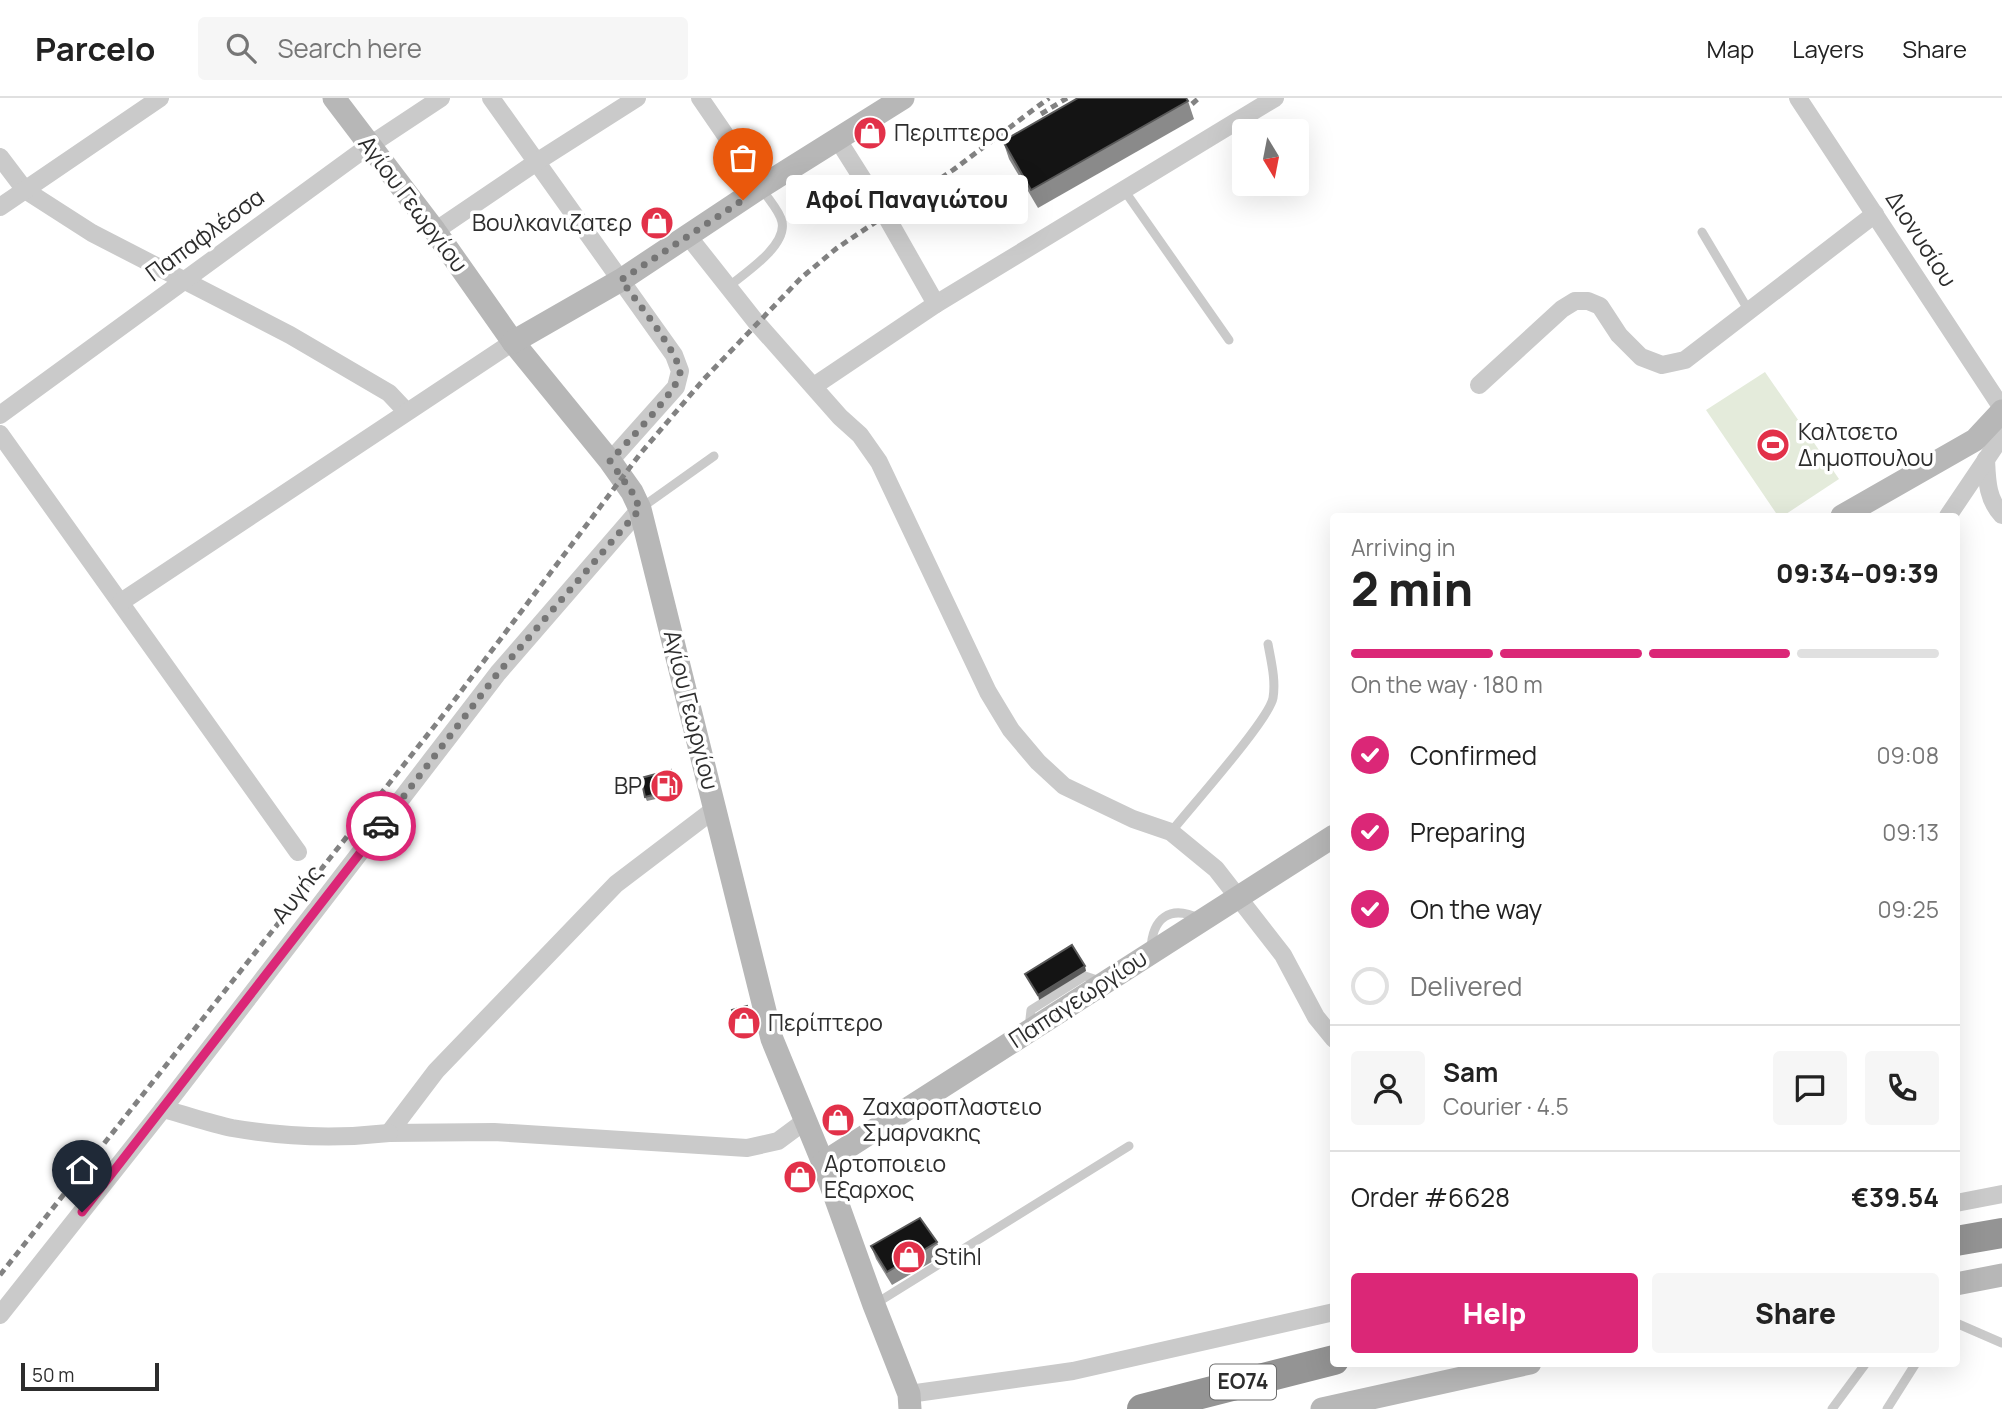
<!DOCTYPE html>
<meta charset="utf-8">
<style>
:root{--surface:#fff;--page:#f6f6f6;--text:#222;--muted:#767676;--line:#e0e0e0;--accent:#db2777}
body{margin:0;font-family:Manrope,sans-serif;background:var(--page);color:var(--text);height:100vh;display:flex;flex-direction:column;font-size:26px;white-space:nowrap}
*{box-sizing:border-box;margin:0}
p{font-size:23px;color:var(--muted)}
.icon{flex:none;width:38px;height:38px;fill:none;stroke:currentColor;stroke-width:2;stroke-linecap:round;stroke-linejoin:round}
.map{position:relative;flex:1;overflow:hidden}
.side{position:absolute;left:1330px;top:415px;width:630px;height:854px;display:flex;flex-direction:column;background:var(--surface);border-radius:7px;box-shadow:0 7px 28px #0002}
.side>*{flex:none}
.needle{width:46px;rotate:170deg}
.tools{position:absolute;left:1232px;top:21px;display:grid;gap:14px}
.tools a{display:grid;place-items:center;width:77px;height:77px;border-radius:7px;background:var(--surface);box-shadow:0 7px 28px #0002;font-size:35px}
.scale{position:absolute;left:21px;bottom:18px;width:138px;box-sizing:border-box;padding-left:7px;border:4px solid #2d2d2d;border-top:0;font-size:19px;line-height:24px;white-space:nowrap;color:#2d2d2d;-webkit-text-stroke:5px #fff;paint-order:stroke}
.pin{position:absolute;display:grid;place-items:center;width:60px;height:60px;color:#fff;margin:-72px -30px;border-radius:50% 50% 50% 0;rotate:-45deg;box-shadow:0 0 7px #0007}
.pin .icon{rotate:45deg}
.courier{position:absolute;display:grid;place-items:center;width:70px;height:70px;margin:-35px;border:5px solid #db2777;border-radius:50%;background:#fff;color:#222;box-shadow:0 2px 9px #0007}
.bubble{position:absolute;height:49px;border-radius:7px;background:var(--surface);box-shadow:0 7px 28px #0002;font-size:23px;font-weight:800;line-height:49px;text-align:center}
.head em{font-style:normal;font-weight:800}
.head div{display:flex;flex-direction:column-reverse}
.head{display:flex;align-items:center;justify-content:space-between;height:119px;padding:0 21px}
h1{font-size:46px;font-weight:800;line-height:52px}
.bar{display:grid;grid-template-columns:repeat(4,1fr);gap:10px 7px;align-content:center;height:84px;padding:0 21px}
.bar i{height:9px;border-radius:5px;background:var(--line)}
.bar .current{background:var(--accent)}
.bar p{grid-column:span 4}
.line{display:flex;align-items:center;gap:18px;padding:0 21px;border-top:2px solid var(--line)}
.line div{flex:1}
.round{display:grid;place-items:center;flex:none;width:74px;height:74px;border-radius:7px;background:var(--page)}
ol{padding:0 21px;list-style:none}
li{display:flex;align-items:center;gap:21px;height:77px}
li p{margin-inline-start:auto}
li .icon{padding:7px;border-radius:50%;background:var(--accent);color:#fff;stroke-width:4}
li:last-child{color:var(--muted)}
li i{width:38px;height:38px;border:4px solid var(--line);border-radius:50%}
.primary-button{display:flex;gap:14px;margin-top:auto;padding:14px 21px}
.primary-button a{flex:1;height:80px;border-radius:7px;background:var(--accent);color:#fff;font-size:28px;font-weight:800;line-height:80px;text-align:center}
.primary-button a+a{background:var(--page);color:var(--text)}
header{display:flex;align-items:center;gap:42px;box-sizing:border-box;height:98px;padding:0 35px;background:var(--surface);border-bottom:2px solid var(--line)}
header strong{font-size:33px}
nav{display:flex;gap:38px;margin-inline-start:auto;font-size:24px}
.search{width:490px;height:63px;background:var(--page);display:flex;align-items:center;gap:18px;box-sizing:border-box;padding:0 24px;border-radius:7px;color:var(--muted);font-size:26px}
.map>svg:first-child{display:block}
.green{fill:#e4ebdb}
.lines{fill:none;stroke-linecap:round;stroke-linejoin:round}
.lane{stroke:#cacaca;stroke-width:9}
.street{stroke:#cacaca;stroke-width:18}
.secondary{stroke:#b7b7b7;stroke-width:23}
.highway{stroke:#949494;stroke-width:30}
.rail{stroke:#828282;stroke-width:5;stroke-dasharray:7 5;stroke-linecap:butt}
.wall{fill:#8a8a8a}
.shaded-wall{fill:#5a5a5a}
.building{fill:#141414;stroke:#5a5a5a;stroke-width:2}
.done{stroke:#767676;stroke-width:7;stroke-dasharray:0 12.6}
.route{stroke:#db2777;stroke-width:9}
.labels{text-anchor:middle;stroke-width:7;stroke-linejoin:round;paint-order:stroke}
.shield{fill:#fff;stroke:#6c6c6c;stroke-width:2}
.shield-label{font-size:21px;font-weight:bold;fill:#2d2d2d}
.poi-label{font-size:23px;fill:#2d2d2d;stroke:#fff;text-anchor:start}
.street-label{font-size:23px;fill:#2d2d2d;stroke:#fff}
</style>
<header>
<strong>Parcelo</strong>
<div class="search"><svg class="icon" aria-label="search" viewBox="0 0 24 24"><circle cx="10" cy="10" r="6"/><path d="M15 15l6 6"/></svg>Search here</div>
<nav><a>Map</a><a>Layers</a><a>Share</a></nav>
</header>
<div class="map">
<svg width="2002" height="1311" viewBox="0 0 2002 1311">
<rect width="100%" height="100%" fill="#fff"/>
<!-- green -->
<polygon class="green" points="1765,274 1839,381 1783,418 1778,418 1706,312"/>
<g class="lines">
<!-- lane -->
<g class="lane">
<polyline points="1124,92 1229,242"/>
<polyline points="1702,134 1749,213"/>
<path d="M728 189C745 175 787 148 782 124 780 113 768 101 762 91"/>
<polyline points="641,410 714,358"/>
<path d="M1171 734C1189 711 1269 622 1273 600 1276 582 1271 563 1268 546"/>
<path d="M1151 852C1152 820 1170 806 1200 821"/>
<polyline points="1029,930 1031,912 1085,878 1103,884"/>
<polyline points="875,1206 1129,1048"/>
<polyline points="1956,1225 2002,1245"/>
<polyline points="1832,1311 1866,1265"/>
<polyline points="1887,1311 1916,1265"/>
</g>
<!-- street -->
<g class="street">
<polyline points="491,0 674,257 680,273 676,289 610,363"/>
<polyline points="700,0 761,89"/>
<polyline points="1798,0 2002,310"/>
<polyline points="0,59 25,92 92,135 290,237 389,295 406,313"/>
<polyline points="0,109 160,0"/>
<polyline points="435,133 538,63 637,0"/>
<polyline points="688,138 756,224 840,319 860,337 879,364 988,594 1011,632 1038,664 1064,688 1133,721 1171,734 1216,771 1283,857 1316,919 1334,941"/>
<polyline points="936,206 1275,0"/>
<polyline points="1479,287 1562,211 1575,203 1588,203 1600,208 1619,237 1641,259 1662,267 1685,262 1875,116"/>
<polyline points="814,288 936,206 886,118 838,42"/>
<polyline points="0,317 370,47 441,0"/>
<polyline points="0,336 298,754"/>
<path d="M1986 361C1987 382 1987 401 2002 417"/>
<polyline points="1948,418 2002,338"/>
<polyline points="121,504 513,244"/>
<polyline points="716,710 616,786 436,973 389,1035 494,1034 747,1050 778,1043 805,1023"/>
<path d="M163 1011C186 1017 209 1025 232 1030 284 1039 336 1041 389 1035"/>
<polyline points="1956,1105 2002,1096"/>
<polyline points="0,1217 163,1011 498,575 640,411"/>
<polyline points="909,1296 1073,1273 1334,1214"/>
</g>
<!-- secondary -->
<g class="secondary">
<polyline points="334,0 435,133 513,244 610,363 632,394 640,411 772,941 823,1065 874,1207 909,1296 910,1311"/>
<polyline points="513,244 621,182 761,89 903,0"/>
<polyline points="1842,418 1975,342 2002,313"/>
<polyline points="823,1065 1334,738"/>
<polyline points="1956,1186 2002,1177"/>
<polyline points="1322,1311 1530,1265"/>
</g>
<!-- highway -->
<g class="highway">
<polyline points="1956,1143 2002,1135"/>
<polyline points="1142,1311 1334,1262"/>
</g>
<!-- rail -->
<g class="rail">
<polyline points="1192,6 1199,0"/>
<polyline points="1041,16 1067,0"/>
<polyline points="0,1177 444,616 640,356 704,281 801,180 837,150 953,72 1049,0"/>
</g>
</g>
<!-- wall -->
<g class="wall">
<polygon points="1188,3 1194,21 1038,110 1009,61 1003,43"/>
<polygon points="673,677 678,696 647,703 645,699"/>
<polygon points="749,913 753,929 738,932 736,928"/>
<polygon points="937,1144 942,1158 892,1187 876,1161 871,1148"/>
</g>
<!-- shaded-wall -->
<polygon class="shaded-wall" points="1085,868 1086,873 1039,902 1038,897"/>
<!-- building -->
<g class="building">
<polygon points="1078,0 1186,0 1188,3 1031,92 1003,43"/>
<polygon points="671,672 676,691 645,699 641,680"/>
<polygon points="1072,847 1085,868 1038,897 1025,876"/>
<polygon points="747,908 751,924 736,928 732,912"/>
<polygon points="920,1120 937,1144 887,1174 871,1148"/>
</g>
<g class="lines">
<!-- done -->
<path class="done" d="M381 728 498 575 640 411 632 394 610 363C623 348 681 290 680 274 678 254 635 201 621 182L743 102"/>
<!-- route -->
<polyline class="route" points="82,1114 381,728"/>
</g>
<!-- icons -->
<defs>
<symbol id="shop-disc" viewBox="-11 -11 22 22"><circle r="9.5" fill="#e23149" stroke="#fff"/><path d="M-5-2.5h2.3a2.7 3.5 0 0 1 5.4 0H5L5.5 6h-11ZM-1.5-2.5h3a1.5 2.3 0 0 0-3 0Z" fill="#fff"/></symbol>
<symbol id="stadium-disc" viewBox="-11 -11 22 22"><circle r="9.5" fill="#e23149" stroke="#fff"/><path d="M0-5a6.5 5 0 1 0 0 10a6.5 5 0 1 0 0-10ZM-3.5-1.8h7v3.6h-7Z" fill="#fff"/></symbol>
<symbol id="fuel-disc" viewBox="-11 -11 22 22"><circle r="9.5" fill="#e23149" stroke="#fff"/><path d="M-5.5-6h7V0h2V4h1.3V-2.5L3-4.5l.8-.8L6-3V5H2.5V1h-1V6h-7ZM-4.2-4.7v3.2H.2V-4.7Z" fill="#fff"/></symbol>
</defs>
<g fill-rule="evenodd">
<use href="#shop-disc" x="851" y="16" width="38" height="38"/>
<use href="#shop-disc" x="638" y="106" width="38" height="38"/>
<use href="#stadium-disc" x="1754" y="328" width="38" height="38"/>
<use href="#fuel-disc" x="648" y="669" width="38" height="38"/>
<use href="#shop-disc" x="725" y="906" width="38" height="38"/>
<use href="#shop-disc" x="819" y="1003" width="38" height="38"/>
<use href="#shop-disc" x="781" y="1060" width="38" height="38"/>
<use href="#shop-disc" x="890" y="1140" width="38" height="38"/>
</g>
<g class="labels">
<!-- shield labels -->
<rect class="shield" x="1210" y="1266.5" width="66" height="35" rx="5"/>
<g class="shield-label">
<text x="1243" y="1291">ΕΟ74</text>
</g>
<!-- poi labels -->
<g class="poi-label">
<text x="894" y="43">Περιπτερο</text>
<text x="632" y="133" text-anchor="end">Βουλκανιζατερ</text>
<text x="1798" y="342">Καλτσετο<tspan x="1798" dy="26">Δημοπουλου</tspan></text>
<text x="642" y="696" text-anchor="end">BP</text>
<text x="768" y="933">Περίπτερο</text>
<text x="862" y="1017">Ζαχαροπλαστειο<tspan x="862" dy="26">Σμαρνακης</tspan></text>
<text x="824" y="1074">Αρτοποιειο<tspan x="824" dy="26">Εξαρχος</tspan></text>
<text x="934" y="1167">Stihl</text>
</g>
<!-- street labels -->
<g class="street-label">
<text transform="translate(413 106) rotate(53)" y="8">Αγίου Γεωργίου</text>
<text transform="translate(205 137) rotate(-36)" y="8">Παπαφλέσσα</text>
<text transform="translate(1921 141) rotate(57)" y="8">Διονυσίου</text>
<text transform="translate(691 612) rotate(76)" y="8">Αγίου Γεωργίου</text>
<text transform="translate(297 796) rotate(-52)" y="8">Αυγής</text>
<text transform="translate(1078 901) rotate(-33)" y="8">Παπαγεωργίου</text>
</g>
</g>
</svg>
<div class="tools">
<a><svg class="needle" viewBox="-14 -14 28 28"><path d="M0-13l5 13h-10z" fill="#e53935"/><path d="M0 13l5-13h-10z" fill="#767676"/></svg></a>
</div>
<div class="scale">50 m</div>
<div class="pin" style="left:743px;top:102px;background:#ea580c"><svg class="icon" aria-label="bag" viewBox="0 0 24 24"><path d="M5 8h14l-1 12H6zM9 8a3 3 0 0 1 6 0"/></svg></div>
<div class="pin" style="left:82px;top:1114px;background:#1f2937"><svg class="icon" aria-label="home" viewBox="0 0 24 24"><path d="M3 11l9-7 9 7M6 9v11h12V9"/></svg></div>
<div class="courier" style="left:381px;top:728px"><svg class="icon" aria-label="car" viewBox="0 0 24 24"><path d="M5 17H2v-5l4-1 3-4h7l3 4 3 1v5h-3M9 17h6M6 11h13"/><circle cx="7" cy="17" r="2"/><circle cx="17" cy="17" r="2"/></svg></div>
<div class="bubble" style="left:786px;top:77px;width:242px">Αφοί Παναγιώτου</div>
<section class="side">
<div class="head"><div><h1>2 min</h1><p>Arriving in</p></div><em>09:34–09:39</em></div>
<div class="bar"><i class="current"></i><i class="current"></i><i class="current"></i><i></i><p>On the way · 180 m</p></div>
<ol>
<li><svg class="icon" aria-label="check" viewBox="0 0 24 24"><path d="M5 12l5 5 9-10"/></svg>Confirmed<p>09:08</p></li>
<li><svg class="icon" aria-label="check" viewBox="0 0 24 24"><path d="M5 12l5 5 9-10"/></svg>Preparing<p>09:13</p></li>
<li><svg class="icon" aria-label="check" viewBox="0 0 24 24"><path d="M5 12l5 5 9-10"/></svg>On the way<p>09:25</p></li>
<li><i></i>Delivered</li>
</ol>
<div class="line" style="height:126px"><a class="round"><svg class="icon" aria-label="person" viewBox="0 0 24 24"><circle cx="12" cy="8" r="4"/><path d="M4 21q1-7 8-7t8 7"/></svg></a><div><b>Sam</b><p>Courier · 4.5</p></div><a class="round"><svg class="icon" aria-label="chat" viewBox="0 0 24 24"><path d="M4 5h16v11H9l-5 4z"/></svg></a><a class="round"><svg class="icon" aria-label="phone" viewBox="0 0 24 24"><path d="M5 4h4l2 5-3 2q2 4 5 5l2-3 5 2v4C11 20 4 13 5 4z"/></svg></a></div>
<div class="line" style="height:91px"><div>Order #6628</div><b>€39.54</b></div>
<div class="primary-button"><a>Help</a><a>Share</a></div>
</section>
</div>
